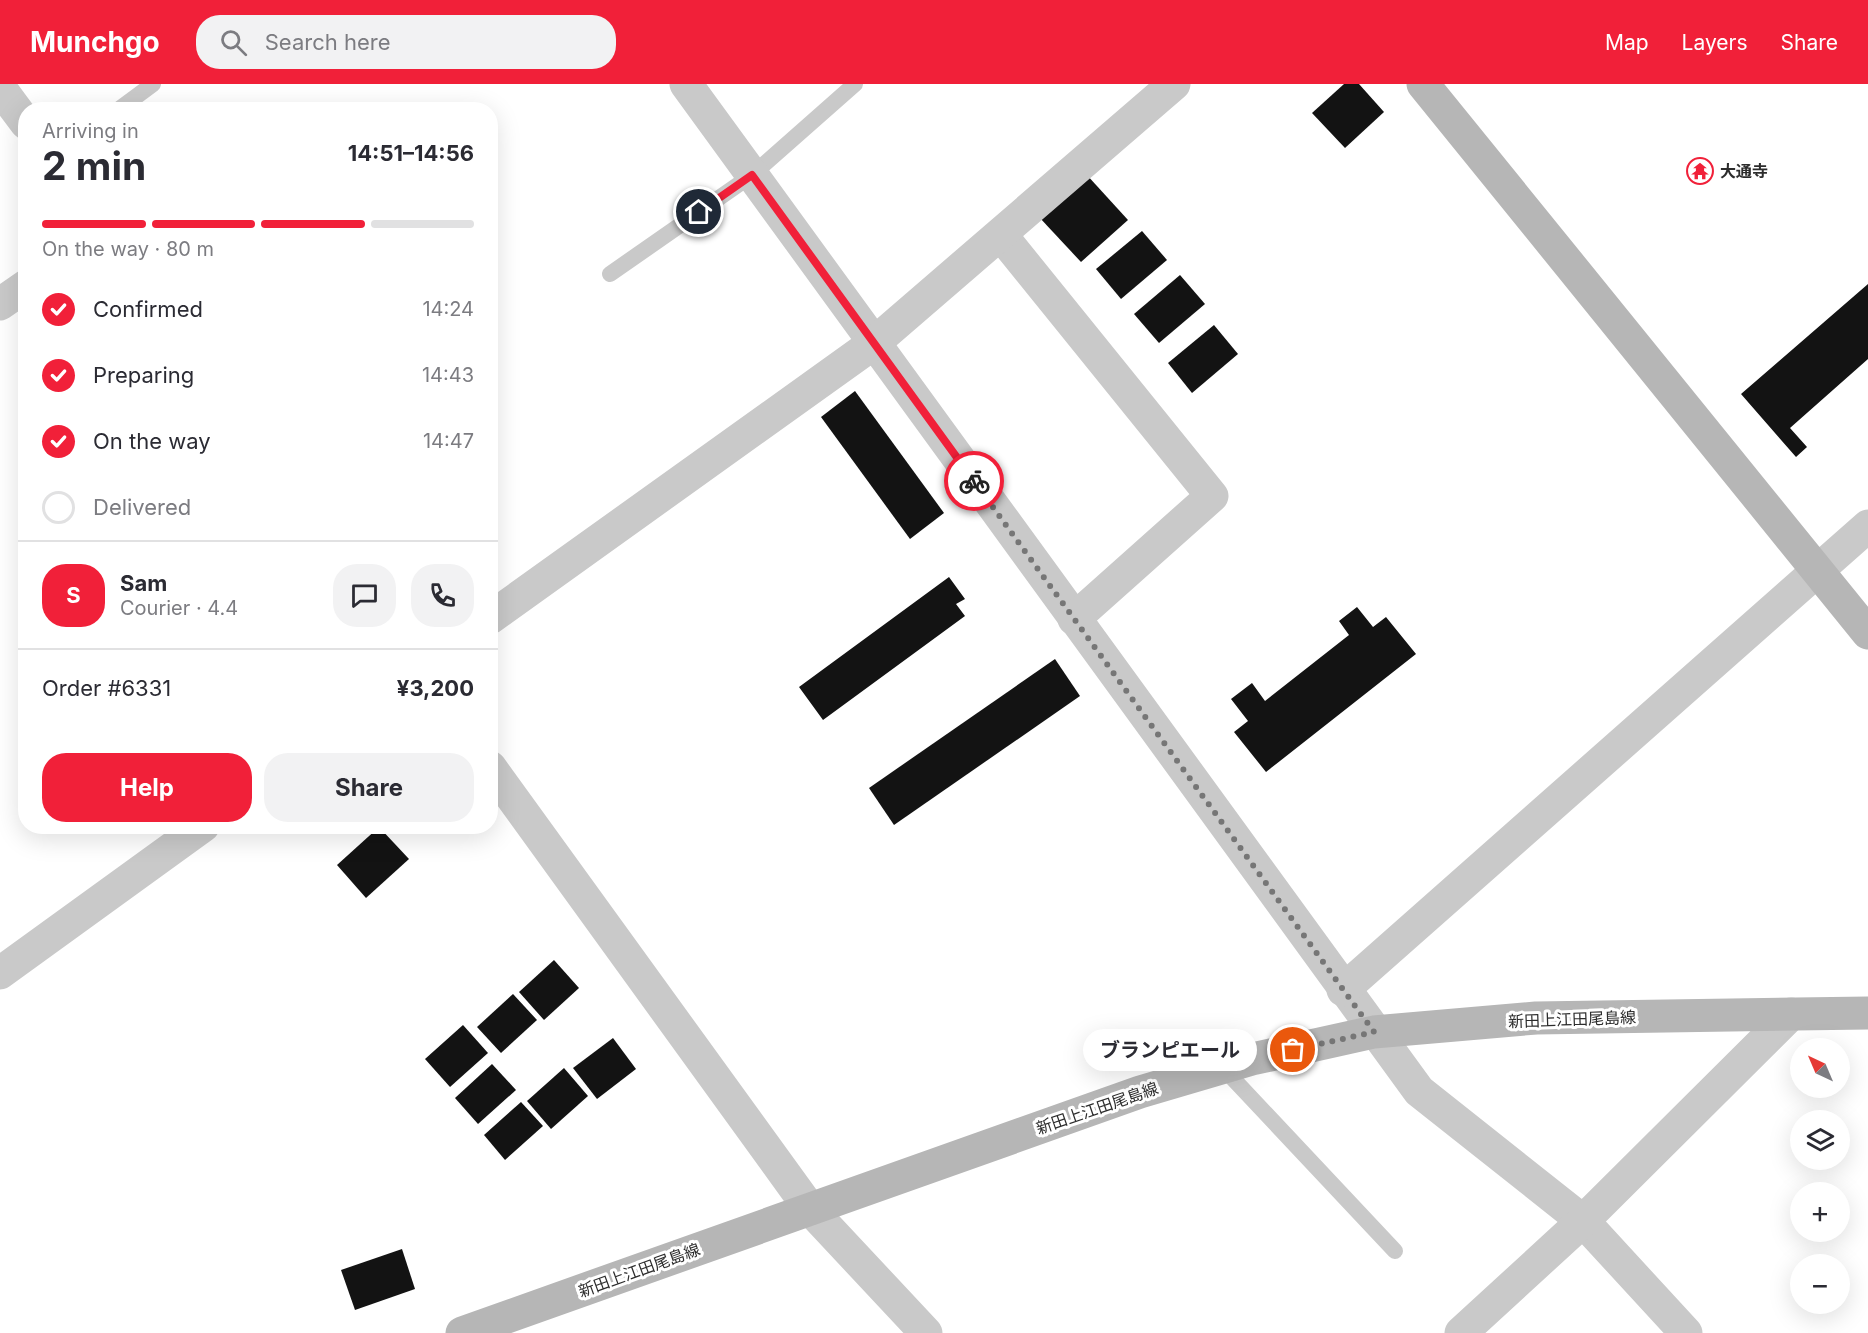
<!DOCTYPE html>
<meta charset="utf-8">
<style>
:root{--surface:#fff;--page:#f2f2f3;--text:#2b2b33;--muted:#7c7c81;--line:#e1e1e2;--accent:#f12039}
body{margin:0;font-family:Inter,"Noto Sans JP",sans-serif;background:var(--page);color:var(--text);height:100vh;display:flex;flex-direction:column;font-size:22px;white-space:nowrap}
*{box-sizing:border-box;margin:0}
p{font-size:20px;color:var(--muted)}
.icon{flex:none;width:33px;height:33px;fill:none;stroke:currentColor;stroke-width:2;stroke-linecap:round;stroke-linejoin:round}
.map{position:relative;flex:1;overflow:hidden}
.side{position:absolute;left:18px;top:18px;width:480px;height:732px;display:flex;flex-direction:column;background:var(--surface);border-radius:24px;box-shadow:0 6px 24px #0002}
.side>*{flex:none}
.needle{width:39px;rotate:316deg}
.fabs{position:absolute;left:1790px;top:954px;display:grid;gap:12px}
.fabs a{display:grid;place-items:center;width:60px;height:60px;border-radius:50%;background:var(--surface);box-shadow:0 6px 24px #0002;font-size:30px}
.pin{position:absolute;display:grid;place-items:center;width:51px;height:51px;color:#fff;margin:-26px;border:3px solid #fff;border-radius:50%;box-shadow:0 2px 6px #0007}
.courier{position:absolute;display:grid;place-items:center;width:60px;height:60px;margin:-30px;border:4px solid #f12039;border-radius:50%;background:#fff;color:#222;box-shadow:0 2px 8px #0007}
.bubble{position:absolute;height:42px;border-radius:21px;background:var(--surface);box-shadow:0 6px 24px #0002;font-size:20px;font-weight:700;line-height:42px;text-align:center}
.head em{font-style:normal;font-weight:700}
.head div{display:flex;flex-direction:column-reverse}
.head{display:flex;align-items:center;justify-content:space-between;height:102px;padding:0 24px}
h1{font-size:39px;font-weight:700;line-height:45px}
.bar{display:grid;grid-template-columns:repeat(4,1fr);gap:9px 6px;align-content:center;height:72px;padding:0 24px}
.bar i{height:8px;border-radius:4px;background:var(--line)}
.bar .on{background:var(--accent)}
.bar p{grid-column:span 4}
.line{display:flex;align-items:center;gap:15px;padding:0 24px;border-top:2px solid var(--line)}
.line div{flex:1}
.round{display:grid;place-items:center;flex:none;width:63px;height:63px;border-radius:24px;background:var(--page)}
ol{padding:0 24px;list-style:none}
li{display:flex;align-items:center;gap:18px;height:66px}
li p{margin-inline-start:auto}
li .icon{padding:6px;border-radius:50%;background:var(--accent);color:#fff;stroke-width:4}
li:last-child{color:var(--muted)}
li i{width:33px;height:33px;border:3px solid var(--line);border-radius:50%}
.primary-button{display:flex;gap:12px;margin-top:auto;padding:12px 24px}
.primary-button a{flex:1;height:69px;border-radius:24px;background:var(--accent);color:#fff;font-size:24px;font-weight:700;line-height:69px;text-align:center}
.primary-button a+a{background:var(--page);color:var(--text)}
header{display:flex;align-items:center;gap:36px;box-sizing:border-box;height:84px;padding:0 30px;background:var(--accent);color:#fff}
header strong{font-size:28px}
nav{display:flex;gap:33px;margin-inline-start:auto;font-size:21px}
.search{width:420px;height:54px;background:var(--page);display:flex;align-items:center;gap:15px;box-sizing:border-box;padding:0 21px;border-radius:24px;color:var(--muted);font-size:22px}
.map>svg:first-child{display:block}
.building{fill:#131313}
.lines{fill:none;stroke-linecap:round;stroke-linejoin:round}
.lane{stroke:#c9c9c9;stroke-width:16}
.street{stroke:#c9c9c9;stroke-width:33}
.secondary{stroke:#b6b6b6;stroke-width:33}
.done{stroke:#767676;stroke-width:6;stroke-dasharray:0 10.8}
.route{stroke:#f12039;stroke-width:8}
.labels{text-anchor:middle;stroke-width:6;stroke-linejoin:round;paint-order:stroke}
.poi-label{font-size:16px;font-weight:bold;fill:#2c2c2c;stroke:#fff;text-anchor:start}
.street-label{font-size:16px;fill:#2c2c2c;stroke:#fff}
</style>
<header>
<strong>Munchgo</strong>
<div class="search"><svg class="icon" aria-label="search" viewBox="0 0 24 24"><circle cx="10" cy="10" r="6"/><path d="M15 15l6 6"/></svg>Search here</div>
<nav><a>Map</a><a>Layers</a><a>Share</a></nav>
</header>
<div class="map">
<svg width="1868" height="1249" viewBox="0 0 1868 1249">
<rect width="100%" height="100%" fill="#fff"/>
<!-- building -->
<g class="building">
<polygon points="1344,0 1359,0 1384,28 1345,64 1312,29"/>
<polygon points="1086,90 1128,136 1081,178 1039,133"/>
<polygon points="1142,147 1167,176 1121,215 1096,185"/>
<polygon points="1180,191 1205,220 1159,259 1134,230"/>
<polygon points="1868,200 1868,275 1790,344 1807,363 1796,373 1741,310"/>
<polygon points="1214,241 1238,270 1192,309 1168,279"/>
<polygon points="855,307 944,429 910,455 821,333"/>
<polygon points="949,493 965,515 956,520 965,532 823,636 799,603"/>
<polygon points="1357,523 1373,543 1386,533 1416,570 1266,688 1234,648 1248,637 1231,615 1252,599 1265,617 1349,551 1339,537"/>
<polygon points="1055,575 1080,612 894,741 869,704"/>
<polygon points="379,743 409,775 366,814 337,781"/>
<polygon points="554,876 579,904 544,936 519,908"/>
<polygon points="513,910 537,936 501,969 477,943"/>
<polygon points="463,941 488,969 450,1003 425,975"/>
<polygon points="613,954 636,985 597,1015 573,984"/>
<polygon points="492,980 516,1006 478,1040 455,1014"/>
<polygon points="564,984 588,1012 551,1045 527,1017"/>
<polygon points="521,1018 543,1042 505,1076 484,1051"/>
<polygon points="402,1165 415,1205 355,1226 341,1186"/>
</g>
<g class="lines">
<!-- lane -->
<g class="lane">
<polyline points="118,26 153,0"/>
<polyline points="610,190 752,91 855,0"/>
<polyline points="1223,984 1395,1167"/>
</g>
<!-- street -->
<g class="street">
<polyline points="686,0 1419,1007 1583,1137 1686,1249"/>
<polyline points="0,4 26,39"/>
<polyline points="1001,151 1212,412 1074,535"/>
<polyline points="0,220 26,202"/>
<polyline points="490,534 874,259 1174,0"/>
<polyline points="490,683 810,1125 926,1249"/>
<polyline points="0,889 203,742"/>
<polyline points="1343,906 1868,442"/>
<polyline points="1461,1249 1583,1137 1791,930"/>
</g>
<!-- secondary -->
<g class="secondary">
<polyline points="1423,0 1868,549"/>
<polyline points="462,1249 1140,1008 1252,975 1374,948 1536,934 1868,929"/>
</g>
</g>
<g class="lines">
<!-- done -->
<polyline class="done" points="974,397 1374,948 1293,966"/>
<!-- route -->
<polyline class="route" points="699,128 752,91 974,397"/>
</g>
<!-- icons -->
<defs>
<symbol id="temple-ring" viewBox="-11 -11 22 22"><circle r="9.5" fill="#fff" stroke="#f12039" stroke-width="1.5"/><path d="M0-6L5-2H3V0L6.5 2.5H4V6H1.5V3h-3V6H-4V2.5H-6.5L-3 0V-2H-5Z" fill="#f12039"/></symbol>
</defs>
<g fill-rule="evenodd">
<use href="#temple-ring" x="1685" y="72" width="30" height="30"/>
</g>
<g class="labels">
<!-- poi labels -->
<g class="poi-label">
<text x="1720" y="93">大通寺</text>
</g>
<!-- street labels -->
<g class="street-label">
<text transform="translate(1572 935) rotate(-2)" y="6">新田上江田尾島線</text>
<text transform="translate(1097 1024) rotate(-19)" y="6">新田上江田尾島線</text>
<text transform="translate(639 1186) rotate(-20)" y="6">新田上江田尾島線</text>
</g>
</g>
</svg>
<div class="fabs">
<a><svg class="needle" viewBox="-14 -14 28 28"><path d="M0-13l5 13h-10z" fill="#e53935"/><path d="M0 13l5-13h-10z" fill="#7c7c81"/></svg></a>
<a><svg class="icon" aria-label="layers" viewBox="0 0 24 24"><path d="M12 4l9 5-9 5-9-5zM3 14l9 5 9-5"/></svg></a>
<a>+</a>
<a>−</a>
</div>
<div class="pin" style="left:1293px;top:966px;background:#ea580c"><svg class="icon" aria-label="bag" viewBox="0 0 24 24"><path d="M5 8h14l-1 12H6zM9 8a3 3 0 0 1 6 0"/></svg></div>
<div class="pin" style="left:699px;top:128px;background:#1f2937"><svg class="icon" aria-label="home" viewBox="0 0 24 24"><path d="M3 11l9-7 9 7M6 9v11h12V9"/></svg></div>
<div class="courier" style="left:974px;top:397px"><svg class="icon" aria-label="bike" viewBox="0 0 24 24"><circle cx="6" cy="16" r="4"/><circle cx="18" cy="16" r="4"/><path d="M6 16l4-8h5l3 8M10 8l3 8H6M13 5h3"/></svg></div>
<div class="bubble" style="left:1083px;top:945px;width:174px">ブランピエール</div>
<section class="side">
<div class="head"><div><h1>2 min</h1><p>Arriving in</p></div><em>14:51–14:56</em></div>
<div class="bar"><i class="on"></i><i class="on"></i><i class="on"></i><i></i><p>On the way · 80 m</p></div>
<ol>
<li><svg class="icon" aria-label="check" viewBox="0 0 24 24"><path d="M5 12l5 5 9-10"/></svg>Confirmed<p>14:24</p></li>
<li><svg class="icon" aria-label="check" viewBox="0 0 24 24"><path d="M5 12l5 5 9-10"/></svg>Preparing<p>14:43</p></li>
<li><svg class="icon" aria-label="check" viewBox="0 0 24 24"><path d="M5 12l5 5 9-10"/></svg>On the way<p>14:47</p></li>
<li><i></i>Delivered</li>
</ol>
<div class="line" style="height:108px"><b class="round" style="background:var(--accent);color:#fff">S</b><div><b>Sam</b><p>Courier · 4.4</p></div><a class="round"><svg class="icon" aria-label="chat" viewBox="0 0 24 24"><path d="M4 5h16v11H9l-5 4z"/></svg></a><a class="round"><svg class="icon" aria-label="phone" viewBox="0 0 24 24"><path d="M5 4h4l2 5-3 2q2 4 5 5l2-3 5 2v4C11 20 4 13 5 4z"/></svg></a></div>
<div class="line" style="height:78px"><div>Order #6331</div><b>¥3,200</b></div>
<div class="primary-button"><a>Help</a><a>Share</a></div>
</section>
</div>
